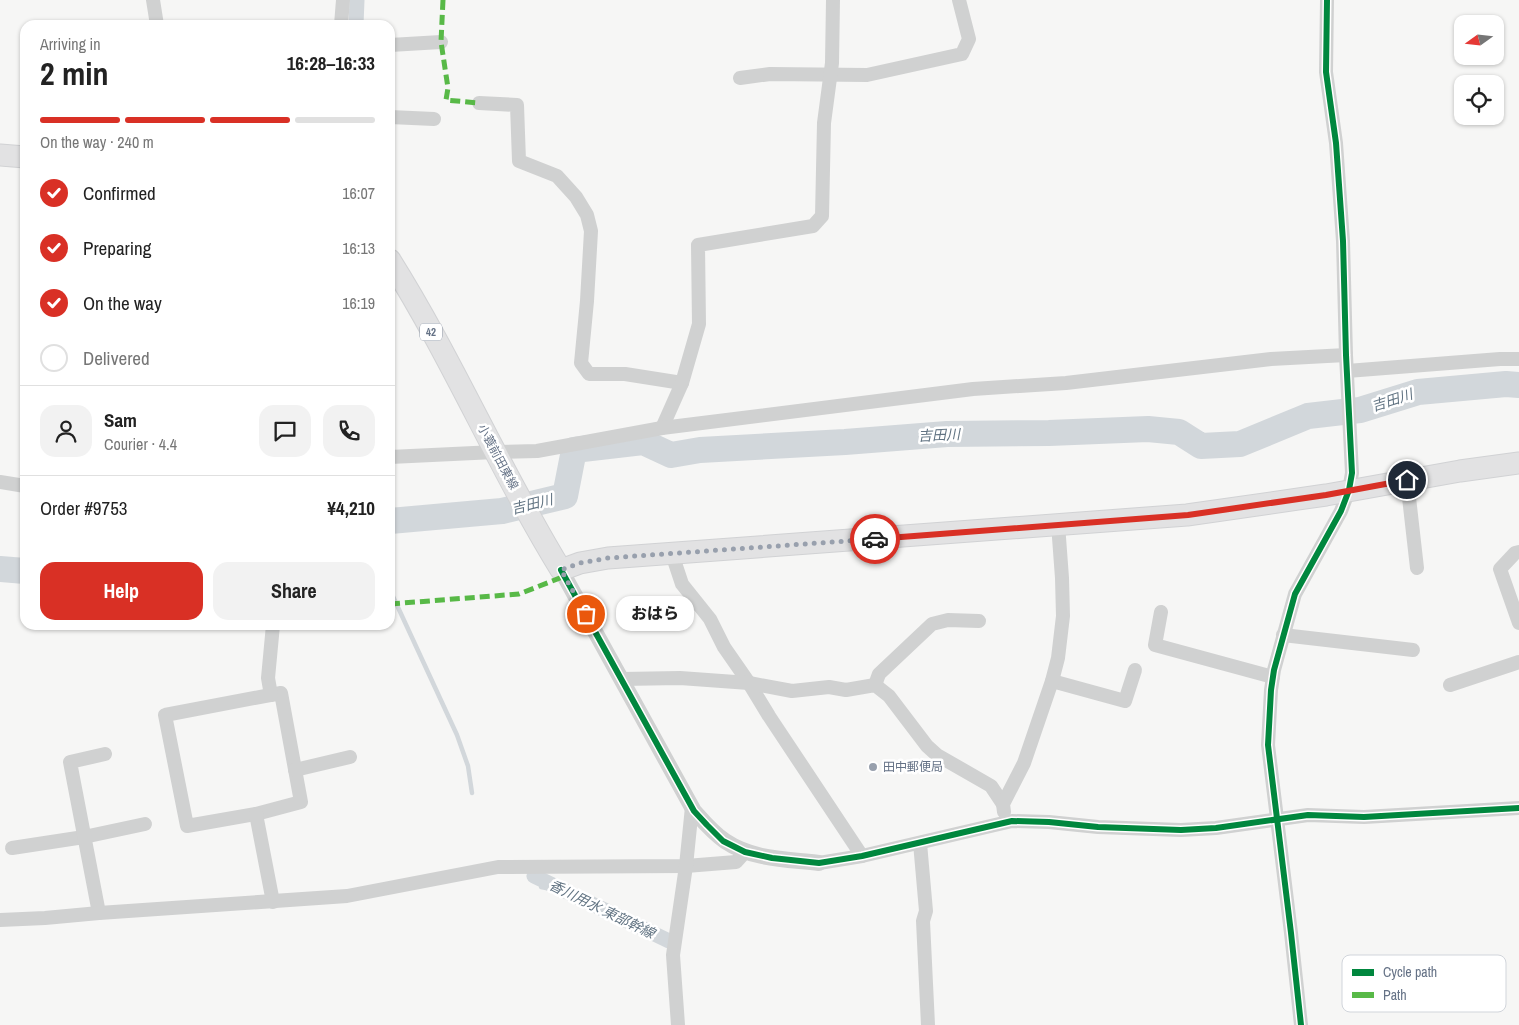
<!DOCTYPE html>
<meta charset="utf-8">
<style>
:root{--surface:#fff;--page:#f2f2f2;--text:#222;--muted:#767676;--line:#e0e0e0;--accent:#d93025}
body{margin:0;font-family:"Archivo Narrow","Noto Sans JP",sans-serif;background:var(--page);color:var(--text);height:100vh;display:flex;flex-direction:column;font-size:19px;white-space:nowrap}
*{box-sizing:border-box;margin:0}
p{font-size:16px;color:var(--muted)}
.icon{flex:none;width:28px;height:28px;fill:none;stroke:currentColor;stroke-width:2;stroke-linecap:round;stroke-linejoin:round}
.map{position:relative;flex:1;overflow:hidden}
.panel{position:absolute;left:20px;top:20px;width:375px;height:610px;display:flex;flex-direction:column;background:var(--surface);border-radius:15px;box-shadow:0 1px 4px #0004}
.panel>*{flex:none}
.needle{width:32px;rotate:255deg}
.fabs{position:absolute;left:1454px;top:15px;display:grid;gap:10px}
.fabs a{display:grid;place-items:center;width:50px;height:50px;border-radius:10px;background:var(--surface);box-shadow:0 1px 4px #0004;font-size:25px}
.pin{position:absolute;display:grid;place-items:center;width:42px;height:42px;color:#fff;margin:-21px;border:2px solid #fff;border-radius:50%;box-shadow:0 1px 5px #0007}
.courier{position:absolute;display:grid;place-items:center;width:50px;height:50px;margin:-25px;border:4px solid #d93025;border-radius:50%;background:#fff;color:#222;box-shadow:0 1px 6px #0007}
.bubble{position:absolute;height:35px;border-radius:15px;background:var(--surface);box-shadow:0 1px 4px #0004;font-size:16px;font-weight:800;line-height:35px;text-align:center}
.head em{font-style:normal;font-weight:800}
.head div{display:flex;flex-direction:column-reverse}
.head{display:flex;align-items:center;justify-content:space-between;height:85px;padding:0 20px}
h1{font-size:32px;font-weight:800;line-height:38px}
.bar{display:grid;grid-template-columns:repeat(4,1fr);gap:8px 5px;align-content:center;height:60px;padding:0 20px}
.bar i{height:6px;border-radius:4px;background:var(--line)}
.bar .selected{background:var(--accent)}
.bar p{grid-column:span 4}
.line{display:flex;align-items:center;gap:12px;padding:0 20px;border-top:1px solid var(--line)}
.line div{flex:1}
.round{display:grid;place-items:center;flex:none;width:52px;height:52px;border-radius:15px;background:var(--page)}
ol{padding:0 20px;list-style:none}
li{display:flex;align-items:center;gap:15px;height:55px}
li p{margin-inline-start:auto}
li .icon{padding:5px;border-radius:50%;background:var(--accent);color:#fff;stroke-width:4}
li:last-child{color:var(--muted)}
li i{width:28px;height:28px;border:2px solid var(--line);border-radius:50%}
.button{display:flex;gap:10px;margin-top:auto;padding:10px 20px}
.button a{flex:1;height:58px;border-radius:15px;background:var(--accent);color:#fff;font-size:20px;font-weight:800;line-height:58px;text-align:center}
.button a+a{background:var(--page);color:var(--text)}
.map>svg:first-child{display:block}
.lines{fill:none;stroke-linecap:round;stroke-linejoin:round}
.stream{stroke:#d2d7db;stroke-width:4.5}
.canal{stroke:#d2d7db;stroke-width:15}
.river{stroke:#d2d7db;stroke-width:26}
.primary-casing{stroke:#d1d2d4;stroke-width:23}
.minor{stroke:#d0d1d1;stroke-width:14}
.tertiary{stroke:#d0d1d1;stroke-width:16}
.primary{stroke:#e2e2e3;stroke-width:21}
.quiet{stroke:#58b947;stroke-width:5;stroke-dasharray:10 5;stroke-linecap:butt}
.cycleway-casing{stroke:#fff;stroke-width:9}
.cycleway{stroke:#00873e;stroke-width:6}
.done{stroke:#98a0ad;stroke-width:5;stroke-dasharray:0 9}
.route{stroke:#d93025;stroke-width:6}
.poi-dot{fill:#98a0ad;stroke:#fff;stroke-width:2}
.labels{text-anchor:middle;stroke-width:5;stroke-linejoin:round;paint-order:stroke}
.shield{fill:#fff;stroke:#939caa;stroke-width:1}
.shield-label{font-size:11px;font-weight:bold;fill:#657286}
.street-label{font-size:12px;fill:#657286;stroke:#fff}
.poi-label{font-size:12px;fill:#657286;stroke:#fff;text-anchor:start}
.water-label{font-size:14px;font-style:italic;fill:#617382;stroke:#fff}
.key{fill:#fff;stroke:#d1d5db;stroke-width:1}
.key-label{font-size:14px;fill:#657286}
</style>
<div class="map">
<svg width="1519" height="1025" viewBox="0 0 1519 1025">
<rect width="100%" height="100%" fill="#f6f6f5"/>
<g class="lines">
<!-- stream -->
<g class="stream">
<polyline points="390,590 457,735 468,766 472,793"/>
<polyline points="541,887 566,892"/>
</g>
<!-- canal -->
<g class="canal">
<polyline points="356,25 357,0"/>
<polyline points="534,876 669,941"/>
</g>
<!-- river -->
<g class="river">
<polyline points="390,521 502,511 565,496 574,450 643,442 671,455 700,450 845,442 947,434 1049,433 1148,429 1179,432 1201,446 1240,444 1308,416 1360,410 1418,392 1506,384 1519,385"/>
<polyline points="0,569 25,571"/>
</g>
<defs>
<g id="primary">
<polyline points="0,155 25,157"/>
<path d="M390 260C453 360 499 469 561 570L580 563 608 558 1187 515 1326 495 1460 471 1519 463"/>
</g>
</defs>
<!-- primary casing -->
<use href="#primary" class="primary-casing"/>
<!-- minor -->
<g class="minor">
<polyline points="153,0 157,25"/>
<polyline points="341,25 343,0"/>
<polyline points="390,45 441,42"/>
<polyline points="740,78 770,74 867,75 962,54 969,39 959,0"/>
<polyline points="479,103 517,105 519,161 557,176 576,197 587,215 591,231 587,301 581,363 589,374 625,374 682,383"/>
<polyline points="390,117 434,119"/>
<polyline points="1347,371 1500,359 1519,359"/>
<polyline points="662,428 682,383 699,324 698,245 813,226 822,216 824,123 832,63 833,0"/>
<polyline points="390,457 495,452 537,451 662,428 973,389 1066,383 1271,359 1346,355"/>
<polyline points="1407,480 1417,568"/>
<polyline points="0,482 25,486"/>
<polyline points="1519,552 1515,553 1500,569 1519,623"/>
<polyline points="672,554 682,584 710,619 724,647 749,683 769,716 862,856"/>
<polyline points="1161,612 1155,645 1273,677"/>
<polyline points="1283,635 1413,650"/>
<polyline points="622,679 680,678 749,683 792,691 829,687 846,690 875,685 889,696 927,746 937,755 991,786 1003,804"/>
<polyline points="1052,681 1125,701 1135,670"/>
<polyline points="875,685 879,674 932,624 948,620 979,621"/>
<polyline points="1450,685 1519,662"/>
<polygon points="281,693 301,802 256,814 187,826 165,715"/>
<polyline points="271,695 268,678 273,625"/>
<polyline points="295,770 350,757"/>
<polyline points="1004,812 1003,804 1024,763 1052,681 1058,658 1063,616 1062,578 1058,524"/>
<polyline points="256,814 273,902"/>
<polyline points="920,843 926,911 923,921 928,1025"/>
<polyline points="12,848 84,837 145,824"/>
<polyline points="819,863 862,856 1012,821 1049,822 1098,827 1181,830 1216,828 1308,815 1364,817 1519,808"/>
<polyline points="99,913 70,762 105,754"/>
<polyline points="0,920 45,918 99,913 347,896 498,867 686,866 736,862 745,852"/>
<polyline points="678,1025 673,955 686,866 692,807"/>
<polyline points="1301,1025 1291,933 1268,745 1271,690 1274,670 1295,594 1341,511 1349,490 1352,473 1346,355 1343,241 1336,143 1326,72 1327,0"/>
</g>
<!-- tertiary -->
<path class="tertiary" d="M561 570 694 811C703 821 713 833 725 841 753 860 787 859 819 863"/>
<!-- primary -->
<use href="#primary" class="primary"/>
<!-- quiet -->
<g class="quiet">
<polyline points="443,0 441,42 448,88 446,100 479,103"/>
<polyline points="23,599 25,602"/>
<polyline points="390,604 519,594 565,576"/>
</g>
<defs>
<g id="cycleway">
<polyline points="561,570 694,811 707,825 723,841 745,852 772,858 819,863 862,856 1012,821 1049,822 1098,827 1181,830 1216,828 1308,815 1364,817 1519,808"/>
<polyline points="1301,1025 1291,933 1268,745 1271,690 1274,670 1295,594 1341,511 1349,490 1352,473 1346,355 1343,241 1336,143 1326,72 1327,0"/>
</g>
</defs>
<!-- cycleway casing -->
<use href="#cycleway" class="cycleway-casing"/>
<!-- cycleway -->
<use href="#cycleway" class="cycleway"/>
</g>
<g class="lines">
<!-- done -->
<polyline class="done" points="586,614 561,570 580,563 608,558 875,539"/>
<!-- route -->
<polyline class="route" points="875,539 1188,515 1326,495 1407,480"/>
</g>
<!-- markers -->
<circle class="poi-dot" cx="873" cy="767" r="5"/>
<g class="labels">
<!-- shield labels -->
<rect class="shield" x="420" y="323.5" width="22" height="17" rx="4"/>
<g class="shield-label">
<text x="431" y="336">42</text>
</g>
<!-- street labels -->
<g class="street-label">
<text transform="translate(498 457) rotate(62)" y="4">小蓑前田東線</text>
</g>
<!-- poi labels -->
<g class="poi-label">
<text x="883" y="771">田中郵便局</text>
</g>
<!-- water labels -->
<g class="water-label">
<text transform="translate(1392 400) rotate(-18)" y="5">吉田川</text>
<text transform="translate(939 435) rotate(-3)" y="5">吉田川</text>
<text transform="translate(532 504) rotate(-14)" y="5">吉田川</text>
<text transform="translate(602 909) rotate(26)" y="5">香川用水 東部幹線</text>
</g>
</g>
<!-- legend -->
<rect x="1342" y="955" width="164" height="57" rx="8" class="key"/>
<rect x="1352" y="969" width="22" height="7" fill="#00873e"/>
<rect x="1352" y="992" width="22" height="6" fill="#58b947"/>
<g class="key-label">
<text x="1383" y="977">Cycle path</text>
<text x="1383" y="1000">Path</text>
</g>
</svg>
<div class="fabs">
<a><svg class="needle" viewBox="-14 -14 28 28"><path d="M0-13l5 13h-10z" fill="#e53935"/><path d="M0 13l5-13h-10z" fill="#767676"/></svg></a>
<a><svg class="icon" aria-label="locate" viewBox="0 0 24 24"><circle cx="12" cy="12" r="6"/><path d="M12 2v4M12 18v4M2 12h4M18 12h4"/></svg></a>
</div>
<div class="pin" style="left:586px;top:614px;background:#ea580c"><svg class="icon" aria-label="bag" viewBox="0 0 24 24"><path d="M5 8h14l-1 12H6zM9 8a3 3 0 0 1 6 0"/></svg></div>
<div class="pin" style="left:1407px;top:480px;background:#1f2937"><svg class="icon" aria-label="home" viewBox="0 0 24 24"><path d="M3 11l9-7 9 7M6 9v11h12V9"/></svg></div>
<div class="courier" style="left:875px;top:539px"><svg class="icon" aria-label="car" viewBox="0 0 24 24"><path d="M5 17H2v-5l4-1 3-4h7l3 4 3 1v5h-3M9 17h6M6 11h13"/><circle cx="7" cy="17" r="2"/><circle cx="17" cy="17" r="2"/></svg></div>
<div class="bubble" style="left:616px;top:596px;width:78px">おはら</div>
<section class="panel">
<div class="head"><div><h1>2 min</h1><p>Arriving in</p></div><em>16:28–16:33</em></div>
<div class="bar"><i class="selected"></i><i class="selected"></i><i class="selected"></i><i></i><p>On the way · 240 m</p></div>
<ol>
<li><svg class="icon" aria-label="check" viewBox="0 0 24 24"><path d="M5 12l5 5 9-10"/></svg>Confirmed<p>16:07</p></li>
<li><svg class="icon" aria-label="check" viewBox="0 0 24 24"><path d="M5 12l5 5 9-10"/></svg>Preparing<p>16:13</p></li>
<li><svg class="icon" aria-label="check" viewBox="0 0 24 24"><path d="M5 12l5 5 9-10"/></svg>On the way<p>16:19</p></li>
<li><i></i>Delivered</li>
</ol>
<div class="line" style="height:90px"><a class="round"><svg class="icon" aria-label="person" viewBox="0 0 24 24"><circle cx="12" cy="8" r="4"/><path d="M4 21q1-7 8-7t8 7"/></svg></a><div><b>Sam</b><p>Courier · 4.4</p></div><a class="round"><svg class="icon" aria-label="chat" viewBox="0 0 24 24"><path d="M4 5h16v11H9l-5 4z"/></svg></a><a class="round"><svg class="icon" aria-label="phone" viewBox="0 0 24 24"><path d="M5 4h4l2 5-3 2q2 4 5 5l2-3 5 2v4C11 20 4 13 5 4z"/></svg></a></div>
<div class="line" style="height:65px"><div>Order #9753</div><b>¥4,210</b></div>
<div class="button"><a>Help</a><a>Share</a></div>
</section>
</div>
